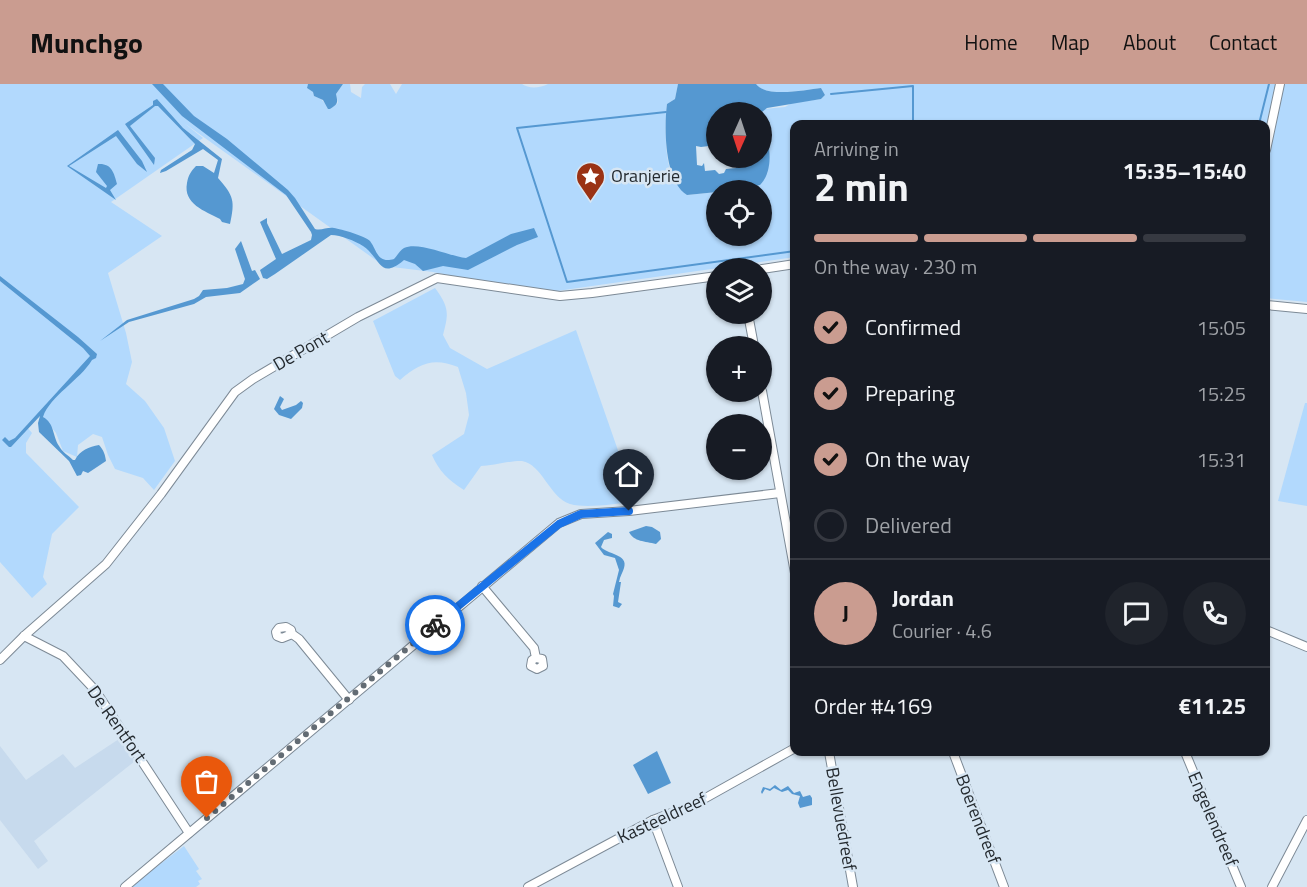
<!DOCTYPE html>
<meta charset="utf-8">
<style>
:root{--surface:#171b24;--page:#20242c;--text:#f1f3f6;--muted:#9ea1a6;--line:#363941;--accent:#ca9c90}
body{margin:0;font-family:"Titillium Web",sans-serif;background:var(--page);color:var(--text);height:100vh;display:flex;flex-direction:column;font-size:22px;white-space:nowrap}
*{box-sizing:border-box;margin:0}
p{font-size:20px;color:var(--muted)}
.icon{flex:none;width:33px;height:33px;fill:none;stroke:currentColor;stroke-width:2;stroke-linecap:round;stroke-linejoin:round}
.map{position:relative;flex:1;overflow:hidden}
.side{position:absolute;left:790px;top:36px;width:480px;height:636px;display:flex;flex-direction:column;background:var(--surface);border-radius:12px;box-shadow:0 2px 4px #0004}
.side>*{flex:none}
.needle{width:39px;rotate:183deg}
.fabs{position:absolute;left:706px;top:18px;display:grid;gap:12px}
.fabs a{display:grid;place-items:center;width:66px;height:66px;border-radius:50%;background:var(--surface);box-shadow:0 2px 4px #0004;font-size:30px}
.pin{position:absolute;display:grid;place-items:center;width:51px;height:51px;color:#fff;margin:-62px -26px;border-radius:50% 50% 50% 0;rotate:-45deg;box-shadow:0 0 6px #0007}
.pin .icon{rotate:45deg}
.courier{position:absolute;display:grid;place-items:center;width:60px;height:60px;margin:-30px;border:4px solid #1a73e8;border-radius:50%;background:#fff;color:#222;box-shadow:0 2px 8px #0007}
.headline em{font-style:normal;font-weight:700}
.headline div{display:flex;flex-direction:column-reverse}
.headline{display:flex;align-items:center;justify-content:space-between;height:102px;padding:0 24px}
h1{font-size:39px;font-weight:700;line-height:45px}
.bar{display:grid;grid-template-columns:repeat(4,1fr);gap:9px 6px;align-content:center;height:72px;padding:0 24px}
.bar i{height:8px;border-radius:4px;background:var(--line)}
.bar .on{background:var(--accent)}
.bar p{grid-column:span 4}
.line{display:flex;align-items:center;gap:15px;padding:0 24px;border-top:2px solid var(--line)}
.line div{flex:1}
.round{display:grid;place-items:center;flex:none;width:63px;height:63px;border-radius:32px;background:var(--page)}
ol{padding:0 24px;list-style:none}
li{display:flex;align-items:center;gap:18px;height:66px}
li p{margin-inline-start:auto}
li .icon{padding:6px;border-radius:50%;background:var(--accent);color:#111;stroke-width:4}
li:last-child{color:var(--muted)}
li i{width:33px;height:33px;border:3px solid var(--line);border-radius:50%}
header{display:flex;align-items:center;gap:36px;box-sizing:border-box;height:84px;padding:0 30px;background:var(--accent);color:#111}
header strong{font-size:28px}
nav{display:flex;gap:33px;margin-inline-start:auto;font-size:21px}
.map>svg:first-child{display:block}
.built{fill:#c7daed}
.green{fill:#b2d9fd}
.water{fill:#5598d1}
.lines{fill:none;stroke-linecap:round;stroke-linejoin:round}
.stream{stroke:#5598d1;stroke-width:2}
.minor-casing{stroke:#7d8a96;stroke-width:10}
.minor{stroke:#fff;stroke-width:8}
.done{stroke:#636c74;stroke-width:6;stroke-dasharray:0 10.8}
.route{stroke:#1a73e8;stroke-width:8}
.labels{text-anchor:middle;stroke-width:5;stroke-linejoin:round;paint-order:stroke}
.poi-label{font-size:18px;fill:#242a2f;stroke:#d7e6f3;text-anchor:start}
.street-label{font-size:18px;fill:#242a2f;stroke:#d7e6f3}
</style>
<header>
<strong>Munchgo</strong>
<nav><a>Home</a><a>Map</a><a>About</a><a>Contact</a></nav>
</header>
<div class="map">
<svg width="1307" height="803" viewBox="0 0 1307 803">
<rect width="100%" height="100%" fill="#d7e6f3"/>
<!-- built -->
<polygon class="built" points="119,655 135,677 34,757 48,777 38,785 0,736 0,662 26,696 63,670 75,684"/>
<!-- green -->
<g class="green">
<path d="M0 0H308L307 4 313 8 314 12 321 15 330 25 338 19 336 10 343 0H350L351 8 361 14 362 3 365 0H390L396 10 402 0H522C529 5 540 4 548 0H678L675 15 667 20C665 37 665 65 669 82 671 92 681 102 687 111L717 108V152H762V106L719 105 721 102 767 90C768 84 770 77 769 70 767 55 758 40 764 25L785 23 792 19 821 15 825 11 821 4C805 6 767 14 756 0H1307V218L1266 214V40H795V173L543 209 433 188 384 182 184 39 203 54 111 118 162 152 108 189 126 249 132 278 126 300 145 317 164 344 175 377 154 406 143 394 115 385 108 371 102 353 93 350 78 361 77 373 63 367 56 349 40 329 26 342 32 349 26 359V369L79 423 52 450 43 493 47 500 32 514 0 478Z"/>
<path d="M435 204C449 223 449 229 443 251L450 264 487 285 576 246 636 418C617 419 588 425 570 420 550 414 542 380 522 377 514 376 491 382 481 382L464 406C448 396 439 387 432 371L464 350 469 331 466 309 458 283C434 273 419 279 400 296L395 292 373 237Z"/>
<polygon points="1305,319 1307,319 1307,422 1278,417"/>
<polygon points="184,762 199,785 196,787 202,795 198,797 200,800 196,803 130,803"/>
</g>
<!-- water -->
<g class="water">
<path d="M152 0H163L194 32 227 55 288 106 295 114 315 145C321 147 327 143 334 144 341 145 365 152 370 157 377 166 377 180 394 175 397 172 400 166 404 164 418 157 449 172 466 174L511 150 534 144 538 153 517 161 468 186 443 182 423 187 415 180 404 176C379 197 381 174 363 162 355 157 341 151 331 151L275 190 267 195 263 194 260 186 276 175 260 138 267 134V139L282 170 311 156 312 151 311 148 286 111 182 32Z"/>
<path d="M308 0H343L336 10C338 19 338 20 330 25H328L323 16 314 12 313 8 307 4Z"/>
<path d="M678 0H756C767 14 805 6 821 4L825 11 821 15 767 24 762 28H717V61L701 63 696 62 697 81 702 82 704 79 705 87 715 86 719 90 724 89 726 85 736 84V78L741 77 743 74H762V45C772 59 773 89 760 101L733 106 727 102H721L717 108 687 111C664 97 664 43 667 20L675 15Z"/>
<path d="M157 15 183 44 222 75 218 94C234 112 235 117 230 140L222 138 220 135C205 127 183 120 187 99 188 92 191 87 196 82H203L214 89 218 76 203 65 166 87 160 89 161 86 192 66 195 60 158 22H155L130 42 155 74 154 81 125 40 153 21V17Z"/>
<path d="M118 46 142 77 147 88 137 80 116 52 69 82 106 104 107 102 96 88 98 80C111 79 114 88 117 100L110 106 116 116 67 82Z"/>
<polygon points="241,157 252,187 255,186 260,195 240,209 206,213 194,220 129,238 100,257 127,236 194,215 199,212 203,206 227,204 243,200 245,195 235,165"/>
<path d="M0 192 78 253 97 270 96 274 92 276C80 296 50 312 43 333 55 340 52 351 59 362 62 368 68 371 73 376H75C80 366 89 363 99 361 104 367 105 370 106 377L88 389 83 387 81 391 77 392 69 377 39 348 38 339 40 332 11 363H9L2 356 5 353 9 357 15 354 90 272 83 264 0 197Z"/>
<polygon points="280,312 284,315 280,323 282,326 296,321 301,317 303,319 302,324 291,335 279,331 274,325"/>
<path d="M646 442 652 443 660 448 661 455 656 460C645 457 634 458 629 448Z"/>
<path d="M608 448 612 450V454L604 456 601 463C606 470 629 470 624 484 623 488 620 492 619 498H621L618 518 622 520 619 524 613 522 614 512 613 510 619 486 615 474 604 471 595 459Z"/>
<polygon points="657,667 671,699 648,710 633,681"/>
<polygon points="775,701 781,706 788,702 794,709 800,707 803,713 810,711 812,714 812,721 800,724 798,719 800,712 792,710 788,706 782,708 774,704 770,707 765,705 762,710 761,708 763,703 770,705"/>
</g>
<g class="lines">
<!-- stream -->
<g class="stream">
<polyline points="831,10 913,2 913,40"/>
<polyline points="666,28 517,44 567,198 795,167"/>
<polyline points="1259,40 1269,0"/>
</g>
<defs>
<g id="minor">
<polyline points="1266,66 1280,0"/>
<polyline points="762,185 795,180"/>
<polyline points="1266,221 1307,225"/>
<polyline points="748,230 754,262"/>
<polyline points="762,307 795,489"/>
<polyline points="482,502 534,564 536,574 542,575 543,582 537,585 531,582 532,576 536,574"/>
<polyline points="1266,546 1307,563"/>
<polyline points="292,550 282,554 277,552 276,548 279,544 286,543 291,546 292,550 299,555 349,616"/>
<polyline points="24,552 63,572 95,606 189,749"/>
<polyline points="0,576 24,552 106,480 161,410 235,308 253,295 358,233 437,194 560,212 592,209 717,192"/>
<polyline points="829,668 853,803"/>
<polyline points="953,668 1004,803"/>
<polyline points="1185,668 1241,803"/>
<polyline points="653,736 678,803"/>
<polyline points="125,803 559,439 581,430 629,427 780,409"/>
<polyline points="528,803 653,736 693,721 795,664"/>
<polyline points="1272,803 1307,736"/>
</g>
</defs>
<!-- minor casing -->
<use href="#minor" class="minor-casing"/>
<!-- minor -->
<use href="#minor" class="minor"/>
</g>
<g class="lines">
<!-- done -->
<polyline class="done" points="207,734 435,541"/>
<!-- route -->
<polyline class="route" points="435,541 559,440 581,430 629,427"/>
</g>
<!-- icons -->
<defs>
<symbol id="sight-pin" viewBox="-11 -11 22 30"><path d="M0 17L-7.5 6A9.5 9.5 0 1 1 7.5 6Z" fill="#9a3214" stroke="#d7e6f3"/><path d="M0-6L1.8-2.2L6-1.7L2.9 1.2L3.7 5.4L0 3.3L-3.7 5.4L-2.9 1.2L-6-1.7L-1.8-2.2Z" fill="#fff"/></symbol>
</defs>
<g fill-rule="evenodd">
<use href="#sight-pin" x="574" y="76" width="33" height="45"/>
</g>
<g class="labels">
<!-- poi labels -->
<g class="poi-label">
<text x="611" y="98">Oranjerie</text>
</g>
<!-- street labels -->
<g class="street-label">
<text transform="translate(301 267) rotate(-30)" y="6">De Pont</text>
<text transform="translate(117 640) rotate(55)" y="6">De Rentfort</text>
<text transform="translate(662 734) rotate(-25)" y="6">Kasteeldreef</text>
<text transform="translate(841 735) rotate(80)" y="6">Bellevuedreef</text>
<text transform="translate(978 735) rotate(69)" y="6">Boerendreef</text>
<text transform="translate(1213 735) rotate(67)" y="6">Engelendreef</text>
</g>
</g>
</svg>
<div class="fabs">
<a><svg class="needle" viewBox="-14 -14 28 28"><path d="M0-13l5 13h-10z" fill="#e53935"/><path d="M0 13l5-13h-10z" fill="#9ea1a6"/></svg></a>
<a><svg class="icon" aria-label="locate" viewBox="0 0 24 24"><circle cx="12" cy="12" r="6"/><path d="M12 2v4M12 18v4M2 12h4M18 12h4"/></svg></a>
<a><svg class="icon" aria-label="layers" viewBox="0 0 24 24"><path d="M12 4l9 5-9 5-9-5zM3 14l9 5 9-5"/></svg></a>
<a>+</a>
<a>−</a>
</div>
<div class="pin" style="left:207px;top:734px;background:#ea580c"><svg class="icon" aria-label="bag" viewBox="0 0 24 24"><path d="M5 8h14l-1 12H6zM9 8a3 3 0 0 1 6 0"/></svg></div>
<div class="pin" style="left:629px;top:427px;background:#1f2937"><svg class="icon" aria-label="home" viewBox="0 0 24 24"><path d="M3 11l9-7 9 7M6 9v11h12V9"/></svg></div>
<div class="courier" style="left:435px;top:541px"><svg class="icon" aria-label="bike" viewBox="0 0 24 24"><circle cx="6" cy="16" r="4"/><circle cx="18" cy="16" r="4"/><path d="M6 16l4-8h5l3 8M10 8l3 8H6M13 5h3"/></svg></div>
<section class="side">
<div class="headline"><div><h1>2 min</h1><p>Arriving in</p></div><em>15:35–15:40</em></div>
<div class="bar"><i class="on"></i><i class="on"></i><i class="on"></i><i></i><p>On the way · 230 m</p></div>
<ol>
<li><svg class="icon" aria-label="check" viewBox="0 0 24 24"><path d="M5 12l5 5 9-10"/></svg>Confirmed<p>15:05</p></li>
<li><svg class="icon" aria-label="check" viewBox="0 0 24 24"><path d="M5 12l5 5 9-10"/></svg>Preparing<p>15:25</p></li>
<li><svg class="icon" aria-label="check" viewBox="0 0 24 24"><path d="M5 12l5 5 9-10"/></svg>On the way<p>15:31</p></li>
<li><i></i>Delivered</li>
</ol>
<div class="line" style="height:108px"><b class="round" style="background:var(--accent);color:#111">J</b><div><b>Jordan</b><p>Courier · 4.6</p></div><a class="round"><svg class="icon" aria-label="chat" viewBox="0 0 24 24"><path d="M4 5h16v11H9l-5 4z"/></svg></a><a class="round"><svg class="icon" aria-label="phone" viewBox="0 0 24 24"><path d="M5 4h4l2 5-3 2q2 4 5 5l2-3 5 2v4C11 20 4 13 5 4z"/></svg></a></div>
<div class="line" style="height:78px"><div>Order #4169</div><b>€11.25</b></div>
</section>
</div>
